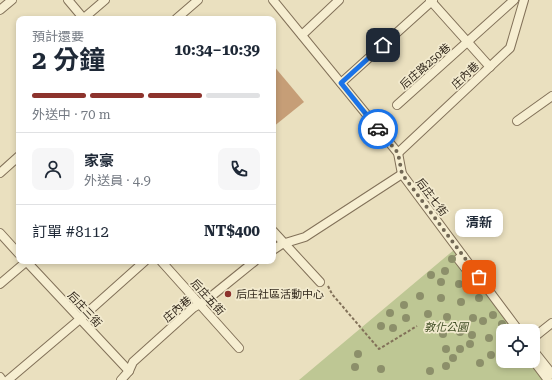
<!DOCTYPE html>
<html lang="zh-TW">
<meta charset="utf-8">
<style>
:root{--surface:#fff;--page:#f6f6f7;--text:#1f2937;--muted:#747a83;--line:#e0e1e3;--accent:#8d332d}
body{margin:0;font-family:"Roboto Serif","Noto Sans TC",serif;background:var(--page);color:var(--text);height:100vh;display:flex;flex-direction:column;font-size:15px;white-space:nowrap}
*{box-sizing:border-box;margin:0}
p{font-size:13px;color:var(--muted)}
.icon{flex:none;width:22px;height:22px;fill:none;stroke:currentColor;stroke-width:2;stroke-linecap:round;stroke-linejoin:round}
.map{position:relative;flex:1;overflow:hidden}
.panel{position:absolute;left:16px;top:16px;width:260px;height:248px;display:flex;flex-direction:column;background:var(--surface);border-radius:8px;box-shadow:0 2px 6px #0003}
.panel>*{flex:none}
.fabs{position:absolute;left:496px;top:324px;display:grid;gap:8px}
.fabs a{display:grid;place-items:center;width:44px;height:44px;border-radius:8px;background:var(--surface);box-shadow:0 2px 6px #0003;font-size:20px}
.pin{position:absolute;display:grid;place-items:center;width:34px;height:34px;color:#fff;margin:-17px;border-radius:8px;box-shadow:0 2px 6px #0006}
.courier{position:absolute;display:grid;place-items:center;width:40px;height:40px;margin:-20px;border:3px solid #1a73e8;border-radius:50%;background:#fff;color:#222;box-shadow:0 1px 5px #0007}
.bubble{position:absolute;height:28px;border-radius:8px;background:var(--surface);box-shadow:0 2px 6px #0003;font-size:13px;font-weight:700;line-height:28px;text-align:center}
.head em{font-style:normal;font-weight:700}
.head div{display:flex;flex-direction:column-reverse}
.head{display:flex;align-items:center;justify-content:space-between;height:68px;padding:0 16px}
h1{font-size:26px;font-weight:700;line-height:30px}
.bar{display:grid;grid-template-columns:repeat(4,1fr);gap:6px 4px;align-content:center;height:48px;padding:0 16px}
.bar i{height:5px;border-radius:3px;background:var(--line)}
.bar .on{background:var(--accent)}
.bar p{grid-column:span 4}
.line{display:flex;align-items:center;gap:10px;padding:0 16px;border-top:1px solid var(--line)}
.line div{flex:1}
.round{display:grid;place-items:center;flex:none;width:42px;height:42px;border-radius:8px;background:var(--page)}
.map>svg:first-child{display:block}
.green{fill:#bec794}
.building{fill:#c69e77}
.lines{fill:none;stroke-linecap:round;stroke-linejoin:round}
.street-casing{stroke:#827159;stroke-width:10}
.path{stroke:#827159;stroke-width:2;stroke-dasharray:3 2;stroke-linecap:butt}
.street{stroke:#f6eed1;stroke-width:8}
.tree{fill:#8c8f6a}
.done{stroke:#726855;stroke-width:4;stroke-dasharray:0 7.2}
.route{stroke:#1a73e8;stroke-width:5}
.poi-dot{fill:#8d332d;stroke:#f2eace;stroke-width:1.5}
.labels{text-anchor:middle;stroke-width:3.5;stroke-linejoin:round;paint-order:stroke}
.street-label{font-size:11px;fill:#32281c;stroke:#f2eace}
.poi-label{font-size:11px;fill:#32281c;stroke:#f2eace;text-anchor:start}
.park-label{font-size:11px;font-style:italic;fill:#404d24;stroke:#f2eace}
</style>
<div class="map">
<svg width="552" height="380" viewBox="0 0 552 380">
<rect width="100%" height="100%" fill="#eae0bf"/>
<!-- green -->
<polygon class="green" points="455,249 516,331 503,331 503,361 533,361 533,354 552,380 299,380"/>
<!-- building -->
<polygon class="building" points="273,65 304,102 273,127"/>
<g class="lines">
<defs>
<g id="street">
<polyline points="68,0 84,19"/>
<polyline points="273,0 398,153 402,174 519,331"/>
<polyline points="430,0 490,67"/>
<polyline points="0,10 12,0"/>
<polyline points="84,18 105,0"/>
<polyline points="176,19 198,0"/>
<polyline points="302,35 339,0"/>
<polyline points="341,83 433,0"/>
<polyline points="397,105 514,0"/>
<polyline points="517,121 552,96"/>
<polyline points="398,153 510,48 524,0"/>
<polyline points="0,173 19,156"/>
<polyline points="273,231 320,282"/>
<polyline points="0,233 19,254"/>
<polyline points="273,250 282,244 305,237 402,174"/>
<polyline points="463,256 458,259 469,273"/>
<polyline points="26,261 129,371"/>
<polyline points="161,261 239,348"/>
<polyline points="0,284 27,261"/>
<polyline points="533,338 552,323"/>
<polyline points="533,350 552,374"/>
<polyline points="533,360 548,380"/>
<polyline points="0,377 2,380"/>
<polyline points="8,380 80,319 145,261"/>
<polyline points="121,380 129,371 133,362 193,308 208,299 255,261"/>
</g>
</defs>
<!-- street casing -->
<use href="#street" class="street-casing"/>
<!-- path -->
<polyline class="path" points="328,286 332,294 379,349 417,326"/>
<!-- street -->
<use href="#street" class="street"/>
</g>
<!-- trees -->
<g class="tree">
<circle cx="452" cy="259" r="4"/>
<circle cx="445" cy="271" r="4"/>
<circle cx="431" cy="275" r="4"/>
<circle cx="467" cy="279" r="4"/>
<circle cx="441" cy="282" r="4"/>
<circle cx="459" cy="284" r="4"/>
<circle cx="200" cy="289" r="4"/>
<circle cx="472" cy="289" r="4"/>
<circle cx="420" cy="296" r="4"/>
<circle cx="441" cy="298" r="4"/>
<circle cx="479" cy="298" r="4"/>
<circle cx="461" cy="302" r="4"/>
<circle cx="404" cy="305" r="4"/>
<circle cx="390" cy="313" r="4"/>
<circle cx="428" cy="314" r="4"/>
<circle cx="493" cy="315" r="4"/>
<circle cx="447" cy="317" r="4"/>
<circle cx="406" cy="318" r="4"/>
<circle cx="473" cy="318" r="4"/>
<circle cx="483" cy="321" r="4"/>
<circle cx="502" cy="324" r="4"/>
<circle cx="381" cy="326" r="4"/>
<circle cx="431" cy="326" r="4"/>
<circle cx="393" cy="328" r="4"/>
<circle cx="460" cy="332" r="4"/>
<circle cx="443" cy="334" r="4"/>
<circle cx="472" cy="335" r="4"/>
<circle cx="489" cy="338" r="4"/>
<circle cx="470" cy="344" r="4"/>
<circle cx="446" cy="349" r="4"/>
<circle cx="460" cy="349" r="4"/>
<circle cx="358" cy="354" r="4"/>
<circle cx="491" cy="355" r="4"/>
<circle cx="453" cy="358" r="4"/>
<circle cx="480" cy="363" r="4"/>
<circle cx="446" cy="366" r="4"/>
<circle cx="355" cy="367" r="4"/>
<circle cx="381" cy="369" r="4"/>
<circle cx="430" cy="371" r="4"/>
</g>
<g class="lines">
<!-- done -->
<polyline class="done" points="378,129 398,153 402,174 479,277"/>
<!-- route -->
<polyline class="route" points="378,129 341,83 383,45"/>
</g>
<!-- markers -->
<circle class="poi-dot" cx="228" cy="294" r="4"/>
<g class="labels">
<!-- street labels -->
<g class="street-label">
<text transform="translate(425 66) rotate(-41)" y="4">后庄路250巷</text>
<text transform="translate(465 75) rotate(-43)" y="4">庄內巷</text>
<text transform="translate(432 197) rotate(53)" y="4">后庄七街</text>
<text transform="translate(208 297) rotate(48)" y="4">后庄五街</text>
<text transform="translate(85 309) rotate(47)" y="4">后庄三街</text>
<text transform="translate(177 309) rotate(-40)" y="4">庄內巷</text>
</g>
<!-- poi labels -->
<g class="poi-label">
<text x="236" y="298">后庄社區活動中心</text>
</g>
<!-- park labels -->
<g class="park-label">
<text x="446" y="331">敦化公園</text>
</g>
</g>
</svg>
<div class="fabs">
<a><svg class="icon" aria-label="locate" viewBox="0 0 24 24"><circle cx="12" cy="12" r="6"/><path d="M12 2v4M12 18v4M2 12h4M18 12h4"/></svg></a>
</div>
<div class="pin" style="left:479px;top:277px;background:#ea580c"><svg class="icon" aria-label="bag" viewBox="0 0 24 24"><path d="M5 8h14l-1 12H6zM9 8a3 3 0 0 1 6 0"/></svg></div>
<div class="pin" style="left:383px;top:45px;background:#1f2937"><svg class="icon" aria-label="home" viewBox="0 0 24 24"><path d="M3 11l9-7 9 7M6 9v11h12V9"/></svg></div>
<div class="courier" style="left:378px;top:129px"><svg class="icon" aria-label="car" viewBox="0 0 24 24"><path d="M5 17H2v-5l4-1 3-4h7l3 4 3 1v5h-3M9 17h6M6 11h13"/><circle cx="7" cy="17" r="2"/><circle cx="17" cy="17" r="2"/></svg></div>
<div class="bubble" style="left:455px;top:209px;width:48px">清新</div>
<section class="panel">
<div class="head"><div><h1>2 分鐘</h1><p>預計還要</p></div><em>10:34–10:39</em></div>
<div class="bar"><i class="on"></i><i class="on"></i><i class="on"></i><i></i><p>外送中 · 70 m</p></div>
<div class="line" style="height:72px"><a class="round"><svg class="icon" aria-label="person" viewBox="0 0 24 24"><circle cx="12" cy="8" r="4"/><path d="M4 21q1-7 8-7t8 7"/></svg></a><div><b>家豪</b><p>外送員 · 4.9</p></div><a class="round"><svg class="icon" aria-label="phone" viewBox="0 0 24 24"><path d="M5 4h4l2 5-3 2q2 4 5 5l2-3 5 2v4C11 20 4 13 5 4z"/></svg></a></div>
<div class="line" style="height:52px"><div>訂單 #8112</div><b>NT$400</b></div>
</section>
</div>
